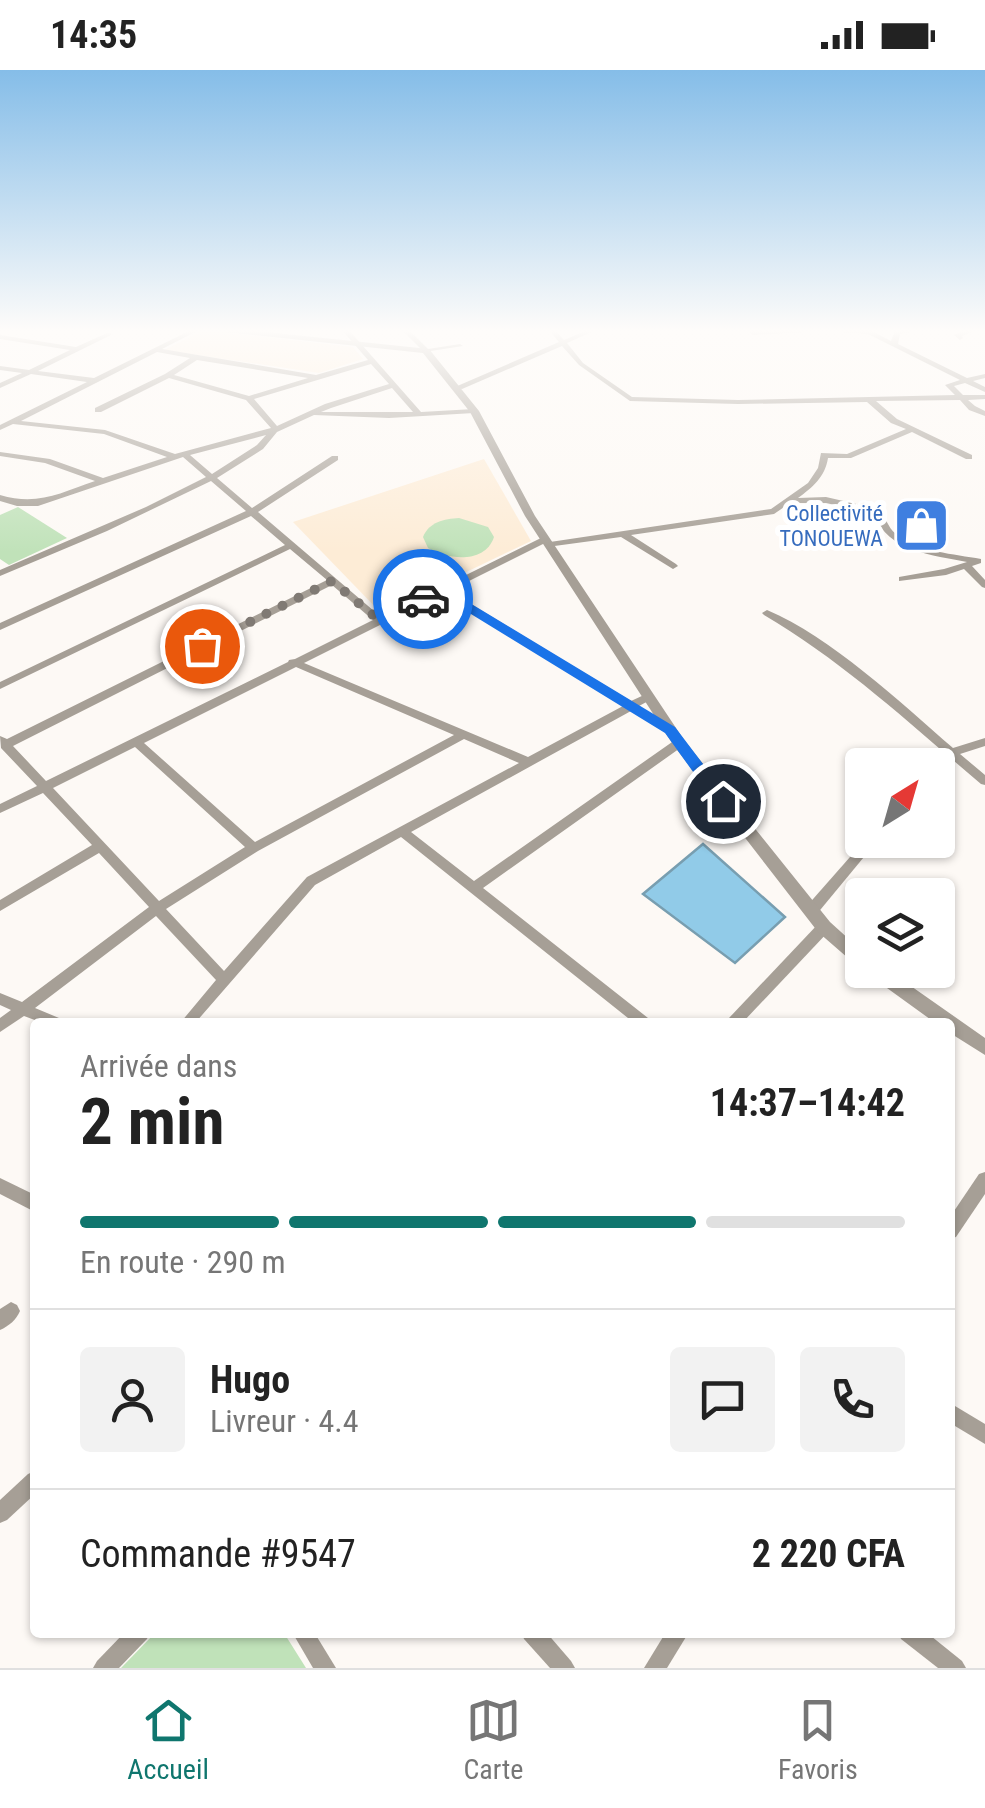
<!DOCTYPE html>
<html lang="fr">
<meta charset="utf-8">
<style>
:root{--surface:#fff;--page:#f2f2f2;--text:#222;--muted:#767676;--line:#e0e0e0;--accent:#0f766e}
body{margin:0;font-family:"Roboto Condensed",sans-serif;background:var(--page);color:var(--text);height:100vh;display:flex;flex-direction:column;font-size:38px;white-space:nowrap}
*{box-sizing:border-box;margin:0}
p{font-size:32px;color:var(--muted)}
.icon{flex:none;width:55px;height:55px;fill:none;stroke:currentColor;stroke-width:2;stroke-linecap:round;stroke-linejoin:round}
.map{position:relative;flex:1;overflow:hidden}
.details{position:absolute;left:30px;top:948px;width:925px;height:620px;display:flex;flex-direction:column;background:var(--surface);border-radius:10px;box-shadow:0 2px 8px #0004}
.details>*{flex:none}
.needle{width:65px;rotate:37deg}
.fabs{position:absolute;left:845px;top:678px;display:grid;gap:20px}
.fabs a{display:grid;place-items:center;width:110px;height:110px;border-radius:10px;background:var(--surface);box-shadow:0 2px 8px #0004;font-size:50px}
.pin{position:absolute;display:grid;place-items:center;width:85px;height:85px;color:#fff;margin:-42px;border:5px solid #fff;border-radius:50%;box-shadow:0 2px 10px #0007}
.courier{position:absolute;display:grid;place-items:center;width:100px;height:100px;margin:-50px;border:8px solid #1a73e8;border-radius:50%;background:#fff;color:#222;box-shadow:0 2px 12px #0007}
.overview em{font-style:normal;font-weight:700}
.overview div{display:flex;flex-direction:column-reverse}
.overview{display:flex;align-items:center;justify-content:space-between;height:170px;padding:0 50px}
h1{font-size:65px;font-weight:700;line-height:75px}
.bar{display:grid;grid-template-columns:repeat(4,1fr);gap:15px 10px;align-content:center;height:120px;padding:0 50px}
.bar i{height:12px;border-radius:8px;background:var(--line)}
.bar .active{background:var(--accent)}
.bar p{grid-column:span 4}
.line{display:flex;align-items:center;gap:25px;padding:0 50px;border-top:2px solid var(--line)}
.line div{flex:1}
.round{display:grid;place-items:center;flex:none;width:105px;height:105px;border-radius:10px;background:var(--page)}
.status{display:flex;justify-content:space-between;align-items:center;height:70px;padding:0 50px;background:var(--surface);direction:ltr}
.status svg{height:28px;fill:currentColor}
.tab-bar{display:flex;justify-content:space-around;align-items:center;height:140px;border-top:2px solid var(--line);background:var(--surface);font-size:28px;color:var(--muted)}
.tab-bar a{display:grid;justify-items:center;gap:5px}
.tab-bar .active{color:var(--accent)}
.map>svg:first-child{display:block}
.built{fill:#fdecd6}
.green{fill:#c0e2b9}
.water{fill:#91cbe8;stroke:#789eb0;stroke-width:2.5}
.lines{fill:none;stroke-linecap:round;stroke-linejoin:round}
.minor{fill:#a69f96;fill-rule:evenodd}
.tertiary{fill:#a69f96;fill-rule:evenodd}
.route{fill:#1a73e8}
.done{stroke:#807a74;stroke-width:10;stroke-dasharray:0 18}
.labels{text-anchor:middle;stroke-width:10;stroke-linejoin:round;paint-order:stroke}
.far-shop-label{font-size:22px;fill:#366cbe;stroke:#fff;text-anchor:end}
</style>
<div class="status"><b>14:35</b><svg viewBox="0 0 49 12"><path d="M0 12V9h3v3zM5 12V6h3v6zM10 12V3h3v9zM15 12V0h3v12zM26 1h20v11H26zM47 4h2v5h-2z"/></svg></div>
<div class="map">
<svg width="985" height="1598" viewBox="0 0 985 1598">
<rect width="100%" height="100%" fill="#fdf9f5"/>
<!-- built -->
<g class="built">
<polygon points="204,260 353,277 363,289 319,303 164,280"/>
<polygon points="484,389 531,471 381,543 293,452"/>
</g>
<!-- green -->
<g class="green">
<polygon points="18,437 67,468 9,495 0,489 0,445"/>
<path d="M459 448 488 457 494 467C485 494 448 490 428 478L423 467C429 452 444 449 459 448Z"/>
<polygon points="155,1563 284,1563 306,1598 121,1598"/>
</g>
<!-- water -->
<polygon class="water" points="703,774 785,847 735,893 643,824"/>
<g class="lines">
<!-- minor -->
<g class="minor">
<path d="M193 259H201L162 279 316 305 368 290 341 259H348L421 342 474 339 478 341 474 343 389 348 314 345 277 362 263 379 217 408 252 438 332 386H338V390L258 442 381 547 543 467H549V471L449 521 631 631 644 625H652V629L639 636 676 660 670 664 666 663 631 641 411 762 474 811 675 670H683L685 673 683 676 483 818 648 948 650 952H633L401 767 315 815 196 952H181L216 910 156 846 35 938 59 948 61 952H40L24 946 0 962V948L11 940 0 935V923L22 932 149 837 99 783 0 841V830L92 775 43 723 0 743V734L37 716 1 678 0 666 7 669 327 510 290 479 0 619V612L285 475 251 446 0 560V553L246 441 211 411 107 461 0 506V500L146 437 206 407 183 387 38 436H17L0 431V425C38 436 60 423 95 411L45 393 0 386V382L50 389 103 408 167 387 104 364 13 354 0 360V355L87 312 31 304 0 318V313L22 303 0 300V296L29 300 70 280 0 269V265L76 277 107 263H111V265L38 301 94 308ZM157 282 190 288 165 304 95 338V342H101L169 308 246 330 271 358 175 384 105 360 21 351ZM197 290 308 308 249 326 174 305ZM371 294 389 314 325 334 277 356 254 329ZM392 318 413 342H321L331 338ZM266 365 257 375 212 404 190 385ZM332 515 373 550 295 589 289 590 288 592 46 711 13 676ZM442 524 623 636 528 687 304 593ZM296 597 454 665 255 772 144 673ZM464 669 519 693 307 807 224 901 166 839 258 781ZM135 677 245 777 159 831 53 718Z"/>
<polygon points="401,259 408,259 428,279 460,274 463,276 424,282"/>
<path d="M548 259H554L564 270 590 259H598L567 273 583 293 632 327 738 330 955 325 945 315 960 310 868 264 829 261 826 259H868L891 271 895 261 926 259 900 264 898 274 967 308 985 304V308L973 311 985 317V322L965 313 954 316 963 325H985V329L968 330 975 336 985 341V346L969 340 960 330 876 331 897 349 972 385V389H966L912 362 851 388H828C825 407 813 417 798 428L826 427 878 439C886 446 887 457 896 464 919 482 954 484 981 489V493L972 496 985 510V518L982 517 964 499 946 505 899 511V507L944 499 967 492C934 485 886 482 875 444L826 433H790L774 444 631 465 676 494 678 496 673 499 621 467 547 477 545 475 550 472 771 439 808 413 818 398 821 383 847 384 906 359 891 353 867 332 738 334 630 331 579 295 562 276 462 319 455 317 559 272Z"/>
<polygon points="789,259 825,259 822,261 753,265 750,263 753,261"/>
<polygon points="970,259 979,259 962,266 963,268 960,270 954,265"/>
<path d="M767 540C831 567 900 632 953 678L985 668V676L960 684 985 705V715L981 714C910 654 844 592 764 545L762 543Z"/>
<polygon points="865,770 878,770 816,845 806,845 805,841 806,837"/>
<polygon points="824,852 829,853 831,857 829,861 743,952 727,952 729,948 819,853"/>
<polygon points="985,1102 985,1124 956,1167 950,1169 950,1147 979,1104"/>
<polygon points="0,1108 35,1125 35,1142 0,1124"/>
<path d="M11 1232 17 1235 20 1241C16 1250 9 1256 0 1260V1239Z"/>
<polygon points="950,1333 985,1354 985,1374 950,1353"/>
<polygon points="35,1401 35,1424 7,1450 0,1453 0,1430 28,1404"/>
<polygon points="125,1562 150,1562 147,1569 119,1598 93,1598 97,1591"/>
<polygon points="292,1562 314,1562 336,1598 313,1598"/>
<polygon points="521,1562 546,1562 571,1591 575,1598 550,1598 524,1569"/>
<polygon points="666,1562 689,1562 667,1598 644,1598"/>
<polygon points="898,1562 926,1562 962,1591 966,1598 938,1598 901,1569"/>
</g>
<!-- tertiary -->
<g class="tertiary">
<polygon points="212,259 238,259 429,279 479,341 535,446 684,670 830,852 862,881 862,897 856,895 818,862 674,676 525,446 470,342 423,283 216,261"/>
<polygon points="867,900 888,900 985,968 985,985 950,963 950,952 934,952 869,905"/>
</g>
</g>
<!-- sky -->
<linearGradient id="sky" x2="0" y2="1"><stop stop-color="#85bde8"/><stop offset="0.54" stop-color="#fefcfa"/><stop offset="1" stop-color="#fefcfa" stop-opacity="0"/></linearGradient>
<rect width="985" height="483" fill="url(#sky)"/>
<!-- route -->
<polygon class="route" points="437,518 445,518 675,657 728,727 728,735 717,735 665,663 440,525 423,533 416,529"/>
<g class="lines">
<!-- done -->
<polyline class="done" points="202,576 332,511 379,550 423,529"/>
</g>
<!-- icons -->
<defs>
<symbol id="shop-square" viewBox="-11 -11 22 22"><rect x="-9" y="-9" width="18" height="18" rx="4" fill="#3f7fe0" stroke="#fff"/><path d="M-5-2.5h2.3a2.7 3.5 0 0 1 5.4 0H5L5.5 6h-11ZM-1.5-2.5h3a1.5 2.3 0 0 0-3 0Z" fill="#fff"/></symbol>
</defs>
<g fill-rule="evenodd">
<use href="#shop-square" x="890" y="424" width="63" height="63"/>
</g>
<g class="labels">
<!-- far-shop labels -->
<g class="far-shop-label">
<text x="883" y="451">Collectivité<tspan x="883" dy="25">TONOUEWA</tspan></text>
</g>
</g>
</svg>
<div class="fabs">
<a><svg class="needle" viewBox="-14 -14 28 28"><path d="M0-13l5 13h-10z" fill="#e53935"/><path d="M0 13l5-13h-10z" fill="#767676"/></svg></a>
<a><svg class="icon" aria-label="layers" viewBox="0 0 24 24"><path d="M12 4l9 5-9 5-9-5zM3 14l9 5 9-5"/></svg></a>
</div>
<div class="pin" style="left:202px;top:576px;background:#ea580c"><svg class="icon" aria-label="bag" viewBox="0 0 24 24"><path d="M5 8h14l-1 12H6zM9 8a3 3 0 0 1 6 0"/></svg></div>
<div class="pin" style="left:723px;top:731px;background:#1f2937"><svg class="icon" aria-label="home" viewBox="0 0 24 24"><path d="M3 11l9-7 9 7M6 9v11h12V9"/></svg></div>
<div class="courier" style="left:423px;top:529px"><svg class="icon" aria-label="car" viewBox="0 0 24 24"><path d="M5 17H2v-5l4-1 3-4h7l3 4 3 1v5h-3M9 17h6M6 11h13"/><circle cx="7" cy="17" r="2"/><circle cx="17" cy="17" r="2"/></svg></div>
<section class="details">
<div class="overview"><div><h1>2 min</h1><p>Arrivée dans</p></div><em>14:37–14:42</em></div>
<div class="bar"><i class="active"></i><i class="active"></i><i class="active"></i><i></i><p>En route · 290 m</p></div>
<div class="line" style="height:180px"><a class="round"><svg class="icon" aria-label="person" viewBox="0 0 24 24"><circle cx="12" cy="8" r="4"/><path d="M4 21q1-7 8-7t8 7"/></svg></a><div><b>Hugo</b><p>Livreur · 4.4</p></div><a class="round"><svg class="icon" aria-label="chat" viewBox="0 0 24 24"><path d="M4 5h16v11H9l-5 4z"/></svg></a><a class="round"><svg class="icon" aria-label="phone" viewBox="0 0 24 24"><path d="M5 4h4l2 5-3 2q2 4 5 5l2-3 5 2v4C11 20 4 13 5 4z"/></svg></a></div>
<div class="line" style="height:130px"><div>Commande #9547</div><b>2 220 CFA</b></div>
</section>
</div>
<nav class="tab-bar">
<a class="active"><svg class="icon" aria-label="home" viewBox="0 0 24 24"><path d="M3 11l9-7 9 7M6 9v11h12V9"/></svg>Accueil</a>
<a><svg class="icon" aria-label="map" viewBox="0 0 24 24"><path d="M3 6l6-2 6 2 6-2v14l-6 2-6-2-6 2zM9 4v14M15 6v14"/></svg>Carte</a>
<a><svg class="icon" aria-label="saved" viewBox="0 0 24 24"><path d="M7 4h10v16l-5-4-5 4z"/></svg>Favoris</a>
</nav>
